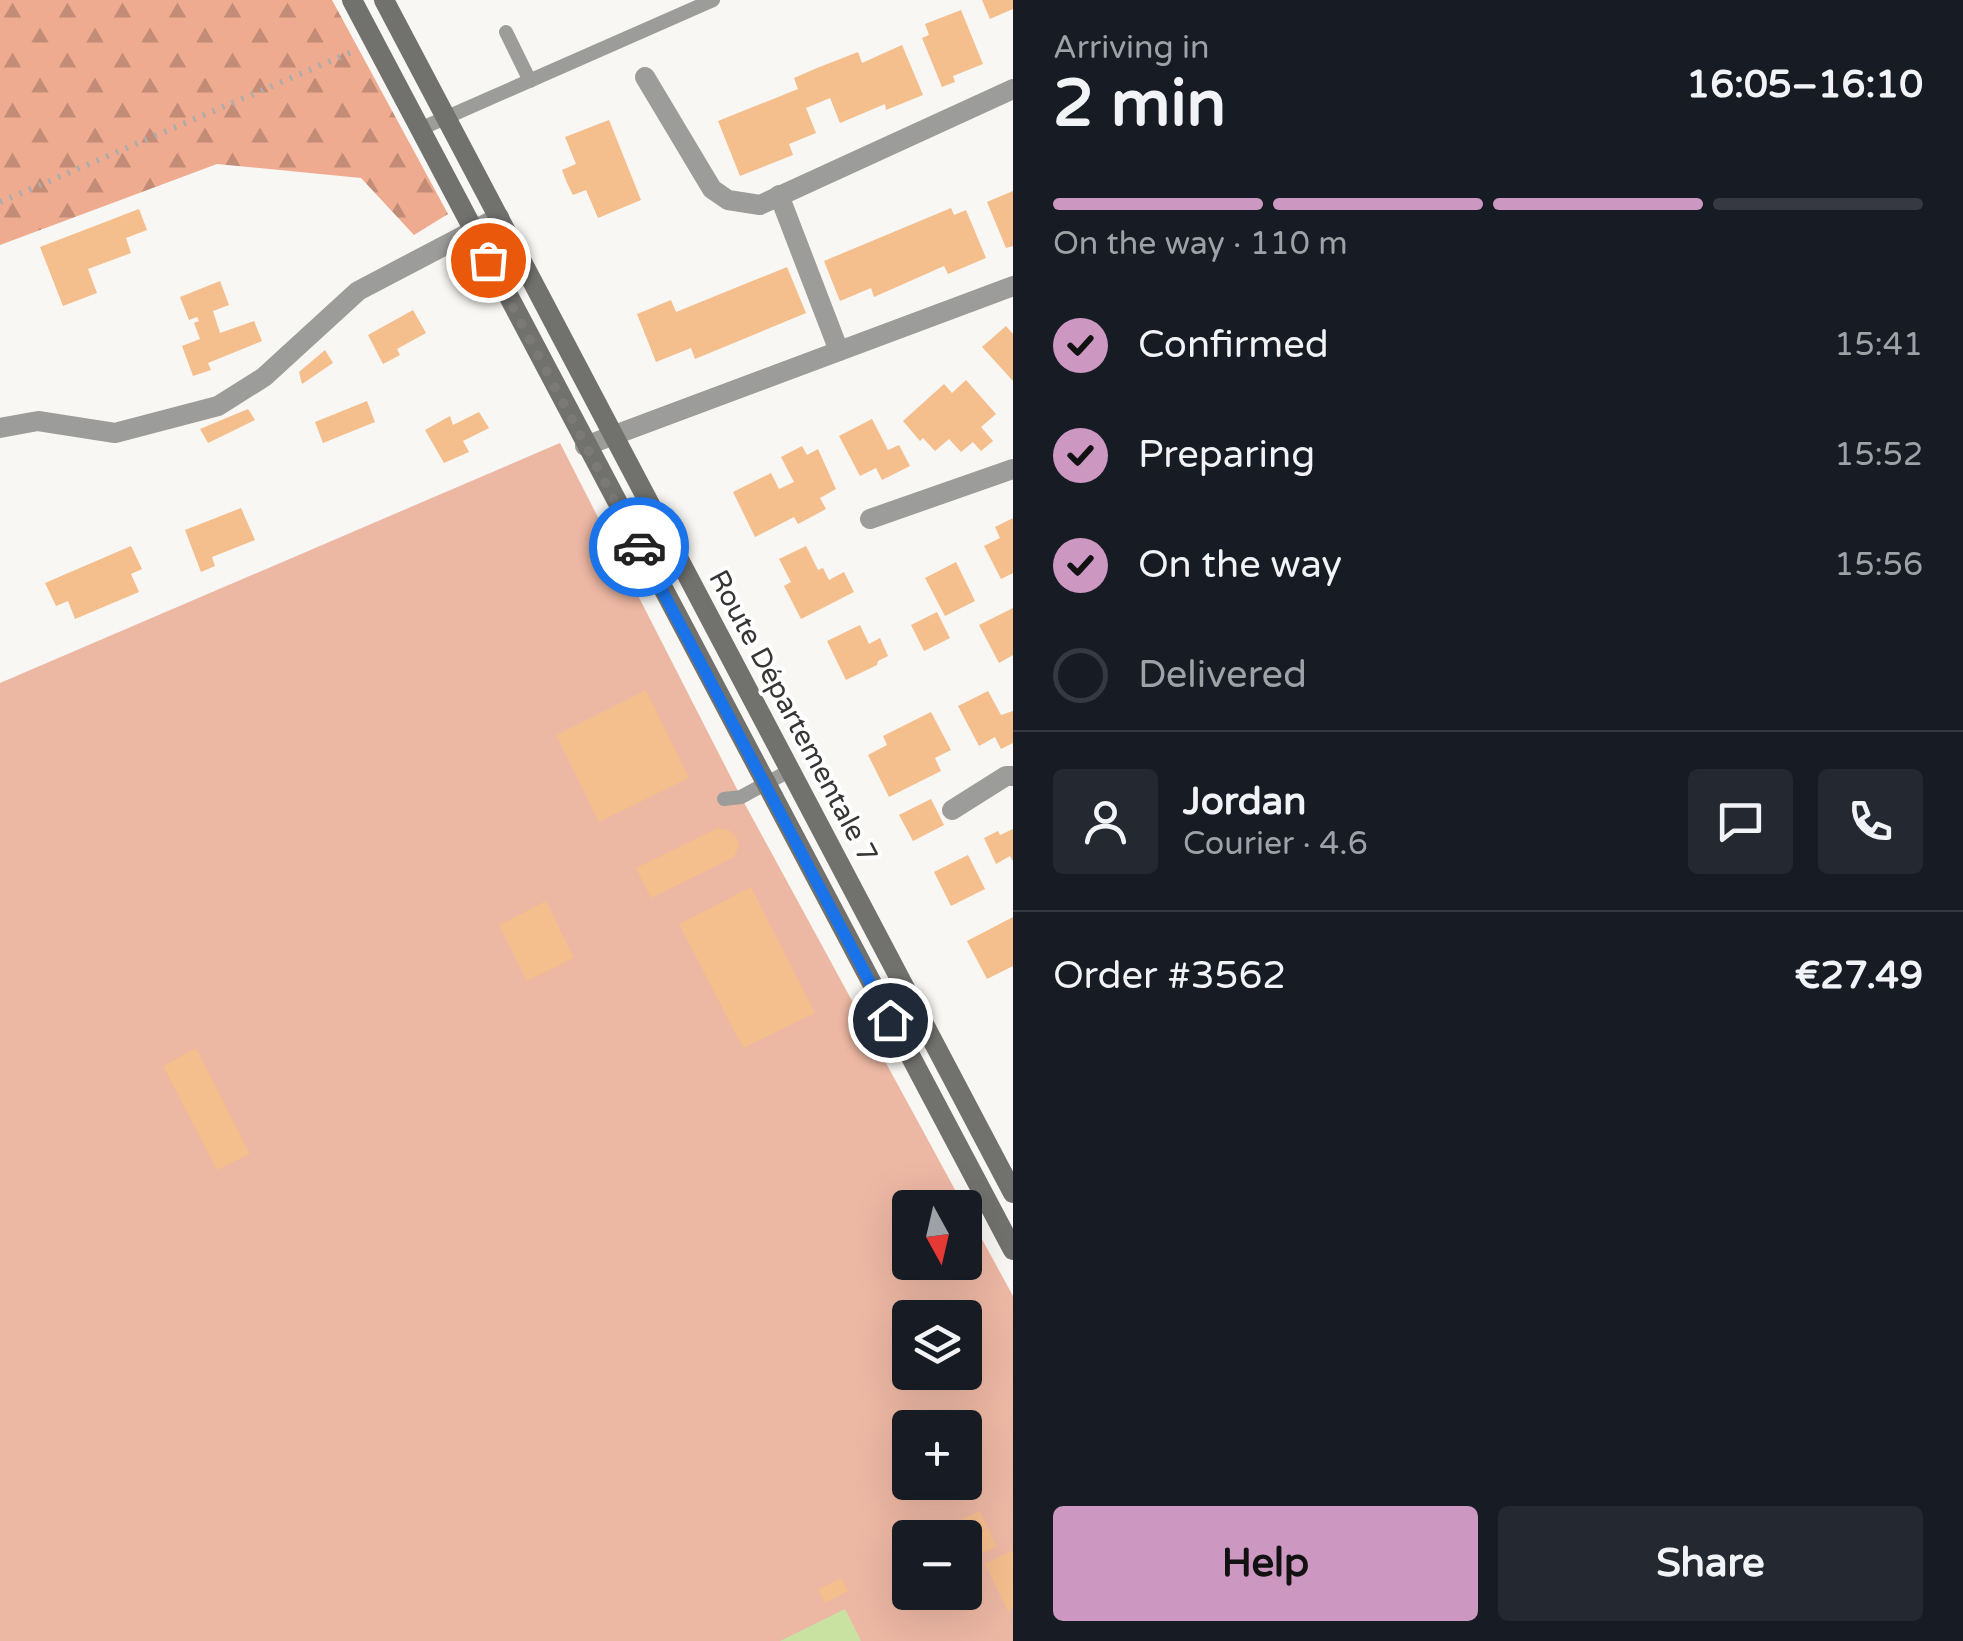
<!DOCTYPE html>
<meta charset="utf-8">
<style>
:root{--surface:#171b24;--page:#242831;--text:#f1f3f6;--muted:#9ea1a6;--line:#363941;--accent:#cc97c0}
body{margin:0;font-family:"Varela Round",sans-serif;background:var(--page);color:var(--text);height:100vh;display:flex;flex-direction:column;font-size:38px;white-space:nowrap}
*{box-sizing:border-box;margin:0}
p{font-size:32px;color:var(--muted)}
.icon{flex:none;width:55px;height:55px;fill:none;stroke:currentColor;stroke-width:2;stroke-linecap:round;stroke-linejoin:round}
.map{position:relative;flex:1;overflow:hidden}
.details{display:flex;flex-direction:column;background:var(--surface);width:950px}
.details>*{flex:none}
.needle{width:65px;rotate:172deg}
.controls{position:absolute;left:892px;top:1190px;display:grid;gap:20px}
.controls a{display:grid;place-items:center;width:90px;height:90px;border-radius:10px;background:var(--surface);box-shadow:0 10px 40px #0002;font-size:50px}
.pin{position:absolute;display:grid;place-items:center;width:85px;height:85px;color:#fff;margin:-42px;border:5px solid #fff;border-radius:50%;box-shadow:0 2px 10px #0007}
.courier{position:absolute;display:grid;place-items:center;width:100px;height:100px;margin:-50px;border:8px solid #1a73e8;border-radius:50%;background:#fff;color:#222;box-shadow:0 2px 12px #0007}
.head em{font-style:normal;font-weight:800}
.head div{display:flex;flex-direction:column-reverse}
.head{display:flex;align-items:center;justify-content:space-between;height:170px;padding:0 40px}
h1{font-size:65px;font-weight:800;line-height:75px}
.bar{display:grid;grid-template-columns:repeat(4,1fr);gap:15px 10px;align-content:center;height:120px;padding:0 40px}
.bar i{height:12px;border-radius:8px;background:var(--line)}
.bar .current{background:var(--accent)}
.bar p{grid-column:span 4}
.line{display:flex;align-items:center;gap:25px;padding:0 40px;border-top:2px solid var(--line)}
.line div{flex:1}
.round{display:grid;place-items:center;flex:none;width:105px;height:105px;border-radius:10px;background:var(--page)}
ol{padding:0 40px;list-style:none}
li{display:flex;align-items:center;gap:30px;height:110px}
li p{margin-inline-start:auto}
li .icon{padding:10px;border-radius:50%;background:var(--accent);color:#111;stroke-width:4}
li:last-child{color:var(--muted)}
li i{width:55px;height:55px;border:5px solid var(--line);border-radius:50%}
.cta{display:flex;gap:20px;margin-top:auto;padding:20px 40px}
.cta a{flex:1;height:115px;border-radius:10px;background:var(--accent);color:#111;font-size:40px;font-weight:800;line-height:115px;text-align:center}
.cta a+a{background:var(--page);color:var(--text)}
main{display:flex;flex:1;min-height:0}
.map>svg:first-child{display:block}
.forest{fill:url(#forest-firs)}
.park{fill:#ecb7a3;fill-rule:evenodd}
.water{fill:#cae2a1}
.building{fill:#f4be8d}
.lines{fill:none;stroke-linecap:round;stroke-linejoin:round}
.path{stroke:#aeacaa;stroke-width:6;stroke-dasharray:2.5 8;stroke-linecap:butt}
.lane{stroke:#9c9c9a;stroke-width:14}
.street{stroke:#9c9c9a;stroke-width:20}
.secondary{stroke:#71716e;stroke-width:20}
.done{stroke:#7b7a78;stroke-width:10;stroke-dasharray:0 18}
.route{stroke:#1a73e8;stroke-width:12}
.labels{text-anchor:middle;stroke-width:8;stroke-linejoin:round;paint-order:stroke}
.street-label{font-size:28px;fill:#373635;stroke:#fff}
</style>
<main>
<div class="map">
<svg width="1013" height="1641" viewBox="0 0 1013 1641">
<defs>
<pattern id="forest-firs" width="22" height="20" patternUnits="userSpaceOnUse" patternTransform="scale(2.5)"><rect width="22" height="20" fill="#efab90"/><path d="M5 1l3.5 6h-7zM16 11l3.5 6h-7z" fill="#c28c76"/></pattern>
</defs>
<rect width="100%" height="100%" fill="#f9f7f3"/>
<!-- forest -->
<polygon class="forest" points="0,0 332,0 448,214 414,235 361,178 217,164 0,245"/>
<!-- park -->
<path class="park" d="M560 443 741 797 965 1208H910V1262H965V1208L1013 1296V1641H0V683ZM910 1318H965V1372H910ZM910 1428H965V1482H910ZM910 1538H965V1592H910Z"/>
<!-- water -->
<polygon class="water" points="845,1609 861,1641 780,1641"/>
<!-- building -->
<g class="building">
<polygon points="982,0 1013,0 1013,9 990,19"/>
<polygon points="961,10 983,64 953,76 955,82 942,87 922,38 929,35 925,24"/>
<polygon points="902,45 923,95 886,110 885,104 840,123 830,98 806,108 816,133 789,144 793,155 740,176 718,121 798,89 794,78 817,68 858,52 862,63"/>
<polygon points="609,120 641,200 598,218 586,190 573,195 567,183 562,170 576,164 565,137"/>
<polygon points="1013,191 1013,246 1006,248 987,202"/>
<polygon points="951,208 954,215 966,210 986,258 948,274 944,266 874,297 871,288 840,301 824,261"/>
<polygon points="139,209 147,230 126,238 131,253 88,269 97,293 63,306 40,247"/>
<polygon points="787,267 806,313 695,359 691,348 656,362 637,314 671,300 676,312"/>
<polygon points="220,281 229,305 213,311 220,333 254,321 262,341 208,363 211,370 193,376 182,346 200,339 194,323 199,321 197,317 189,320 180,297"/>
<polygon points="413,310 426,333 397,349 400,355 383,364 368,335"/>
<polygon points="1006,326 1013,334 1013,381 982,347"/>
<polygon points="325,350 333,363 302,384 299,372"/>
<polygon points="966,380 996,414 981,427 993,441 981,451 973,442 961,452 949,439 935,451 923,438 920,441 903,421 944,384 952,393"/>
<polygon points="367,401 375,422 323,443 315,422"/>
<polygon points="248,409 255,420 208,443 200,429"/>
<polygon points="479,412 489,428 463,441 469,452 444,463 425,430 450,416 453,425"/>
<polygon points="872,419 888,450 899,445 910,466 882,480 876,468 860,476 839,436"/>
<polygon points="802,446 807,455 818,449 836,489 820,498 826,509 798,524 794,517 755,537 733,492 771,473 779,489 794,482 781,457"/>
<polygon points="241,508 255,540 212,557 215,566 201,572 185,530"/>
<polygon points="1013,518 1013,573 1001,579 984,546 1000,538 995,527"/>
<polygon points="131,546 142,569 131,574 139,592 75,619 68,601 56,606 45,583"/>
<polygon points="806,546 818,570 823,568 829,580 844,572 854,592 801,619 784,586 791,582 779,559"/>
<polygon points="956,562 975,601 945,616 925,578"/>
<polygon points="1013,608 1013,655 999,663 979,625"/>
<polygon points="937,612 950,638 924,651 911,625"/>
<polygon points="860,625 869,644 880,638 888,656 878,661 877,665 846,680 827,641"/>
<polygon points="646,690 689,778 599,822 556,735"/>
<polygon points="988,691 1001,715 1013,711 1013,743 1001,749 995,737 979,746 958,706"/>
<polygon points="931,712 951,750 935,758 941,771 889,797 868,755 887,745 883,736"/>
<polygon points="931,799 944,825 913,841 899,815"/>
<polygon points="718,828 729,830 737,838 739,846 734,857 651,898 636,868"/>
<polygon points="1013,829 1013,861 1010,856 996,864 984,838 998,831 1000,835"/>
<polygon points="968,855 985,889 951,906 934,872"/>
<polygon points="751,887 815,1013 743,1048 679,924"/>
<polygon points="546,901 574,958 527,981 499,925"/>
<polygon points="1013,917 1013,966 987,979 967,941"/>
<polygon points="196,1048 250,1154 217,1170 163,1066"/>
<polygon points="980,1511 997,1547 980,1554 973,1539 965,1543 965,1538 947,1538 943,1529"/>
<polygon points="1013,1550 1013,1608 1008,1611 985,1564"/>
<polygon points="842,1578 848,1591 825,1603 818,1589"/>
</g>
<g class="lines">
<!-- path -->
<polyline class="path" points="0,202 354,51"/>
<!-- lane -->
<g class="lane">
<polyline points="506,32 530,81"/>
<polyline points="420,129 713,0"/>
<polyline points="724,799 741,797 791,770"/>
</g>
<!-- street -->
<g class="street">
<polyline points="645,77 712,189 728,200 760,205 1013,89"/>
<polyline points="779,195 839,351"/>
<polyline points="0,428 38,421 115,433 218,406 264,377 358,291 499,217"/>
<polyline points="585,446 1013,286"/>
<polyline points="870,519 1013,469"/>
<polyline points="952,810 1006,776 1013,776"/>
</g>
<!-- secondary -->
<g class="secondary">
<polyline points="352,0 1013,1250"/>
<polyline points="384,0 1013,1193"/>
</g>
</g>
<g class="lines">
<!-- done -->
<polyline class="done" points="488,260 639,547"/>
<!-- route -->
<polyline class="route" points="639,547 890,1020"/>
</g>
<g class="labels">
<!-- street labels -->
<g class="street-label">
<text transform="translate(794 716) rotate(62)" y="10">Route Départementale 7</text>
</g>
</g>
</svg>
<div class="controls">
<a><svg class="needle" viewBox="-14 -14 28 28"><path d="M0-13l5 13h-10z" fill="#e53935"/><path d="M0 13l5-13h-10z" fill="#9ea1a6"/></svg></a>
<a><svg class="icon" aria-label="layers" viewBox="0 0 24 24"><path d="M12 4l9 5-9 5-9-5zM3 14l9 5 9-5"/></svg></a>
<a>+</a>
<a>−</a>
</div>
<div class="pin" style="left:488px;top:260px;background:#ea580c"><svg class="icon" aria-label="bag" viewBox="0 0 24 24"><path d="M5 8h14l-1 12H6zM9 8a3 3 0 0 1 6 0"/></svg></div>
<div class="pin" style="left:890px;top:1020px;background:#1f2937"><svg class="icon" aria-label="home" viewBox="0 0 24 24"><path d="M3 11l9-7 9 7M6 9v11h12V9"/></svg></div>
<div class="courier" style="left:639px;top:547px"><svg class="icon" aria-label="car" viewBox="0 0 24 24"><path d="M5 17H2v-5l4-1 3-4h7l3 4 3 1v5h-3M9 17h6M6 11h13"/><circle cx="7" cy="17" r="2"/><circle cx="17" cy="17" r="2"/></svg></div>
</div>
<section class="details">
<div class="head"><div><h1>2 min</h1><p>Arriving in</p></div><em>16:05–16:10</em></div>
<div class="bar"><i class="current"></i><i class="current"></i><i class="current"></i><i></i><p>On the way · 110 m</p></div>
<ol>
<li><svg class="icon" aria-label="check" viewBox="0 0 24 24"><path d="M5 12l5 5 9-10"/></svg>Confirmed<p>15:41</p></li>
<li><svg class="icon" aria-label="check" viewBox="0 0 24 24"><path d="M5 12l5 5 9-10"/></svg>Preparing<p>15:52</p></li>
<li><svg class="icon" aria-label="check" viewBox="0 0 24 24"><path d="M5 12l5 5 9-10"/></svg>On the way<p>15:56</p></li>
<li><i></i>Delivered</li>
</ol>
<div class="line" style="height:180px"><a class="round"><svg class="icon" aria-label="person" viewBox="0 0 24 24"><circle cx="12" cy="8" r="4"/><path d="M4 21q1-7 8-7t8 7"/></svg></a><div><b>Jordan</b><p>Courier · 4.6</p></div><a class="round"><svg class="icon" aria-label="chat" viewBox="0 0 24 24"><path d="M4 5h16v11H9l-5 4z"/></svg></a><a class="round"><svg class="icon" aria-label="phone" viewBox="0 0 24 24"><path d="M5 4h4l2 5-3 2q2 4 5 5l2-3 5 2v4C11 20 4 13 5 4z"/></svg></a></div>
<div class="line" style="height:130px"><div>Order #3562</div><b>€27.49</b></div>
<div class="cta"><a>Help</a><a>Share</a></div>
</section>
</main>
